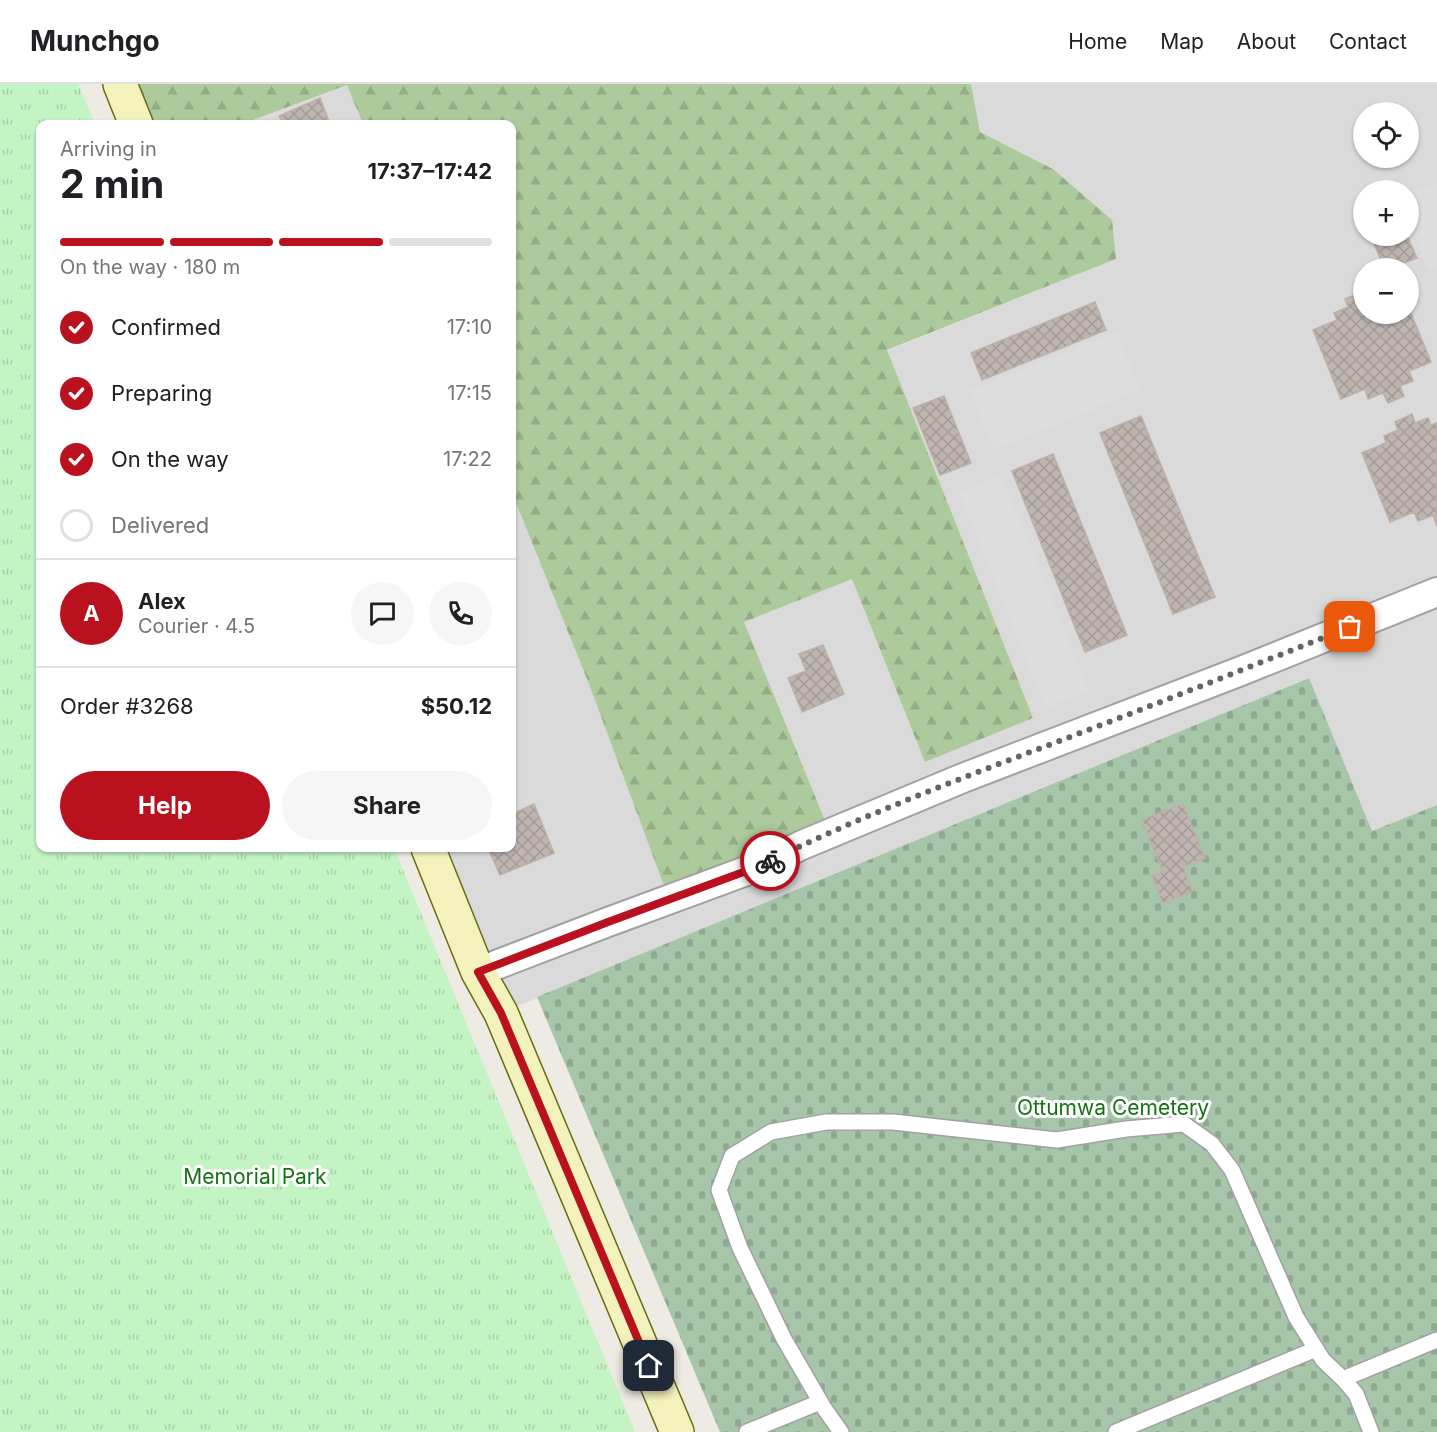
<!DOCTYPE html>
<meta charset="utf-8">
<style>
:root{--surface:#fff;--page:#f6f6f6;--text:#202124;--muted:#757577;--line:#e0e0e0;--accent:#ba111f}
body{margin:0;font-family:Inter,sans-serif;background:var(--page);color:var(--text);height:100vh;display:flex;flex-direction:column;font-size:22px;white-space:nowrap}
*{box-sizing:border-box;margin:0}
p{font-size:20px;color:var(--muted)}
.icon{flex:none;width:33px;height:33px;fill:none;stroke:currentColor;stroke-width:2;stroke-linecap:round;stroke-linejoin:round}
.map{position:relative;flex:1;overflow:hidden}
.side{position:absolute;left:36px;top:36px;width:480px;height:732px;display:flex;flex-direction:column;background:var(--surface);border-radius:12px;box-shadow:0 2px 4px #0004}
.side>*{flex:none}
.buttons{position:absolute;left:1353px;top:18px;display:grid;gap:12px}
.buttons a{display:grid;place-items:center;width:66px;height:66px;border-radius:50%;background:var(--surface);box-shadow:0 2px 4px #0004;font-size:30px}
.pin{position:absolute;display:grid;place-items:center;width:51px;height:51px;color:#fff;margin:-26px;border-radius:12px;box-shadow:0 3px 9px #0006}
.courier{position:absolute;display:grid;place-items:center;width:60px;height:60px;margin:-30px;border:4px solid #ba111f;border-radius:50%;background:#fff;color:#222;box-shadow:0 2px 8px #0007}
.headline em{font-style:normal;font-weight:700}
.headline div{display:flex;flex-direction:column-reverse}
.headline{display:flex;align-items:center;justify-content:space-between;height:102px;padding:0 24px}
h1{font-size:39px;font-weight:700;line-height:45px}
.bar{display:grid;grid-template-columns:repeat(4,1fr);gap:9px 6px;align-content:center;height:72px;padding:0 24px}
.bar i{height:8px;border-radius:4px;background:var(--line)}
.bar .on{background:var(--accent)}
.bar p{grid-column:span 4}
.line{display:flex;align-items:center;gap:15px;padding:0 24px;border-top:2px solid var(--line)}
.line div{flex:1}
.round{display:grid;place-items:center;flex:none;width:63px;height:63px;border-radius:32px;background:var(--page)}
ol{padding:0 24px;list-style:none}
li{display:flex;align-items:center;gap:18px;height:66px}
li p{margin-inline-start:auto}
li .icon{padding:6px;border-radius:50%;background:var(--accent);color:#fff;stroke-width:4}
li:last-child{color:var(--muted)}
li i{width:33px;height:33px;border:3px solid var(--line);border-radius:50%}
.primary-button{display:flex;gap:12px;margin-top:auto;padding:12px 24px}
.primary-button a{flex:1;height:69px;border-radius:36px;background:var(--accent);color:#fff;font-size:24px;font-weight:700;line-height:69px;text-align:center}
.primary-button a+a{background:var(--page);color:var(--text)}
header{display:flex;align-items:center;gap:36px;box-sizing:border-box;height:84px;padding:0 30px;background:var(--surface);border-bottom:2px solid var(--line)}
header strong{font-size:28px}
nav{display:flex;gap:33px;margin-inline-start:auto;font-size:21px}
.map>svg:first-child{display:block}
.residential{fill:#dbdada;fill-rule:evenodd}
.forest{fill:url(#forest-firs)}
.cemetery{fill:url(#cemetery-stones)}
.park{fill:url(#park-tufts)}
.parking{fill:#ddd}
.building{fill:url(#building-cross-hatch);stroke:#beb0a8;stroke-width:1.5}
.lines{fill:none;stroke-linecap:round;stroke-linejoin:round}
.lane-casing{stroke:#a1a1a1;stroke-width:18}
.street-casing{stroke:#a1a1a1;stroke-width:32}
.secondary-casing{stroke:#696b0e;stroke-width:36}
.lane{stroke:#fff;stroke-width:15}
.street{stroke:#fff;stroke-width:28}
.secondary{stroke:#f4f2bc;stroke-width:33}
.done{stroke:#666563;stroke-width:6;stroke-dasharray:0 10.8}
.route{stroke:#ba111f;stroke-width:8}
.labels{text-anchor:middle;stroke-width:6;stroke-linejoin:round;paint-order:stroke}
.park-label{font-size:21px;fill:#157214;stroke:#fff}
</style>
<header>
<strong>Munchgo</strong>
<nav><a>Home</a><a>Map</a><a>About</a><a>Contact</a></nav>
</header>
<div class="map">
<svg width="1437" height="1348" viewBox="0 0 1437 1348">
<defs>
<pattern id="forest-firs" width="22" height="20" patternUnits="userSpaceOnUse" patternTransform="scale(1.5)"><rect width="22" height="20" fill="#adca9c"/><path d="M5 1l3.5 6h-7zM16 11l3.5 6h-7z" fill="#94ad86"/></pattern>
<pattern id="cemetery-stones" width="16" height="16" patternUnits="userSpaceOnUse" patternTransform="scale(1.5)"><rect width="16" height="16" fill="#a7c5a9"/><path d="M2 7V4a2 2 0 0 1 4 0v3zM10 15v-3a2 2 0 0 1 4 0v3z" fill="#8fa991"/></pattern>
<pattern id="park-tufts" width="24" height="20" patternUnits="userSpaceOnUse" patternTransform="scale(1.5)"><rect width="24" height="20" fill="#c4f4c4"/><path d="M3 7l-1-3M5 7V3M7 7l1-3M15 17l-1-3M17 17v-4M19 17l1-3" fill="none" stroke="#a8d1a8"/></pattern>
<pattern id="building-cross-hatch" width="8" height="8" patternUnits="userSpaceOnUse" patternTransform="scale(1.5)"><rect width="8" height="8" fill="#beb5b1"/><path d="M0 0l8 8M0 8l8-8" fill="none" stroke="#a39b98"/></pattern>
</defs>
<rect width="100%" height="100%" fill="#eeeae4"/>
<!-- residential -->
<g class="residential">
<polygon points="347,0 363,40 136,40"/>
<path d="M971 0H1437V721L1372 747 1308 594 501 929 428 764H512V409L589 600 862 277 1116 175 1053 85 980 48ZM1364 28H1408V74H1364ZM1364 106H1408V152H1364ZM1364 184H1408V230H1364Z"/>
</g>
<!-- forest -->
<polygon class="forest" points="120,0 971,0 980,48 1053,85 1112,136 1116,175 887,266 1033,634 925,678 852,495 744,538 830,749 669,815 589,600 512,409 512,40 363,40 347,1 242,40 136,40"/>
<!-- cemetery -->
<polygon class="cemetery" points="1309,594 1372,747 1437,721 1437,1348 720,1348 537,913"/>
<!-- park -->
<polygon class="park" points="0,0 78,0 95,40 40,40 40,764 394,764 635,1348 0,1348"/>
<!-- parking -->
<g class="parking">
<polygon points="1437,99 1437,183 1428,187 1409,139 1409,110"/>
<polygon points="1116,247 1140,306 994,366 970,307"/>
<polygon points="1001,391 1089,607 1046,624 959,408"/>
</g>
<!-- building -->
<g class="building">
<polygon points="320,14 330,40 283,40 279,32"/>
<polygon points="1371,152 1407,152 1417,174 1391,184 1384,184"/>
<polygon points="1362,208 1364,212 1364,230 1408,230 1408,222 1431,278 1409,287 1413,297 1400,302 1404,312 1388,319 1383,309 1368,315 1365,305 1341,315 1313,246 1337,236 1334,229 1348,223 1345,215"/>
<polygon points="1095,218 1106,246 982,296 971,269"/>
<polygon points="944,312 971,379 940,391 913,324"/>
<polygon points="1412,330 1415,339 1428,334 1431,341 1437,339 1437,442 1433,431 1418,437 1414,428 1390,438 1362,369 1386,359 1384,352 1398,346 1395,338"/>
<polygon points="1141,332 1215,513 1173,530 1100,349"/>
<polygon points="1053,370 1127,551 1085,568 1012,387"/>
<polygon points="823,561 844,610 802,628 788,594 806,587 799,570"/>
<polygon points="534,720 554,769 500,791 488,764 512,764 512,730"/>
<polygon points="1183,720 1205,774 1183,783 1192,807 1163,819 1152,792 1163,788 1142,736"/>
</g>
<g class="lines">
<defs>
<g id="lane">
<polyline points="1343,1295 1437,1256"/>
<polyline points="747,1348 820,1318"/>
<polyline points="841,1348 824,1324 784,1255 740,1164 719,1106 732,1072 771,1048 826,1038 893,1038 1057,1056 1126,1045 1184,1040 1212,1060 1232,1086 1296,1233 1323,1276 1343,1295 1356,1310 1371,1348"/>
<polyline points="1116,1348 1316,1265"/>
</g>
<polyline id="street" points="478,888 608,838 757,783 802,761 963,694 1241,587 1437,508"/>
<g id="secondary">
<polyline points="120,0 136,40"/>
<polyline points="428,764 478,888 501,929 677,1348"/>
</g>
</defs>
<!-- lane casing -->
<use href="#lane" class="lane-casing"/>
<!-- street casing -->
<use href="#street" class="street-casing"/>
<!-- secondary casing -->
<use href="#secondary" class="secondary-casing"/>
<!-- lane -->
<use href="#lane" class="lane"/>
<!-- street -->
<use href="#street" class="street"/>
<!-- secondary -->
<use href="#secondary" class="secondary"/>
</g>
<g class="lines">
<!-- done -->
<path class="done" d="M770 777C852 736 939 703 1025 670 1134 629 1242 586 1350 543"/>
<!-- route -->
<polyline class="route" points="649,1282 501,929 478,888 608,838 757,783 770,777"/>
</g>
<g class="labels">
<!-- park labels -->
<g class="park-label">
<text x="1113" y="1031">Ottumwa Cemetery</text>
<text x="255" y="1100">Memorial Park</text>
</g>
</g>
</svg>
<div class="buttons">
<a><svg class="icon" aria-label="locate" viewBox="0 0 24 24"><circle cx="12" cy="12" r="6"/><path d="M12 2v4M12 18v4M2 12h4M18 12h4"/></svg></a>
<a>+</a>
<a>−</a>
</div>
<div class="pin" style="left:1350px;top:543px;background:#ea580c"><svg class="icon" aria-label="bag" viewBox="0 0 24 24"><path d="M5 8h14l-1 12H6zM9 8a3 3 0 0 1 6 0"/></svg></div>
<div class="pin" style="left:649px;top:1282px;background:#1f2937"><svg class="icon" aria-label="home" viewBox="0 0 24 24"><path d="M3 11l9-7 9 7M6 9v11h12V9"/></svg></div>
<div class="courier" style="left:770px;top:777px"><svg class="icon" aria-label="bike" viewBox="0 0 24 24"><circle cx="6" cy="16" r="4"/><circle cx="18" cy="16" r="4"/><path d="M6 16l4-8h5l3 8M10 8l3 8H6M13 5h3"/></svg></div>
<section class="side">
<div class="headline"><div><h1>2 min</h1><p>Arriving in</p></div><em>17:37–17:42</em></div>
<div class="bar"><i class="on"></i><i class="on"></i><i class="on"></i><i></i><p>On the way · 180 m</p></div>
<ol>
<li><svg class="icon" aria-label="check" viewBox="0 0 24 24"><path d="M5 12l5 5 9-10"/></svg>Confirmed<p>17:10</p></li>
<li><svg class="icon" aria-label="check" viewBox="0 0 24 24"><path d="M5 12l5 5 9-10"/></svg>Preparing<p>17:15</p></li>
<li><svg class="icon" aria-label="check" viewBox="0 0 24 24"><path d="M5 12l5 5 9-10"/></svg>On the way<p>17:22</p></li>
<li><i></i>Delivered</li>
</ol>
<div class="line" style="height:108px"><b class="round" style="background:var(--accent);color:#fff">A</b><div><b>Alex</b><p>Courier · 4.5</p></div><a class="round"><svg class="icon" aria-label="chat" viewBox="0 0 24 24"><path d="M4 5h16v11H9l-5 4z"/></svg></a><a class="round"><svg class="icon" aria-label="phone" viewBox="0 0 24 24"><path d="M5 4h4l2 5-3 2q2 4 5 5l2-3 5 2v4C11 20 4 13 5 4z"/></svg></a></div>
<div class="line" style="height:78px"><div>Order #3268</div><b>$50.12</b></div>
<div class="primary-button"><a>Help</a><a>Share</a></div>
</section>
</div>
